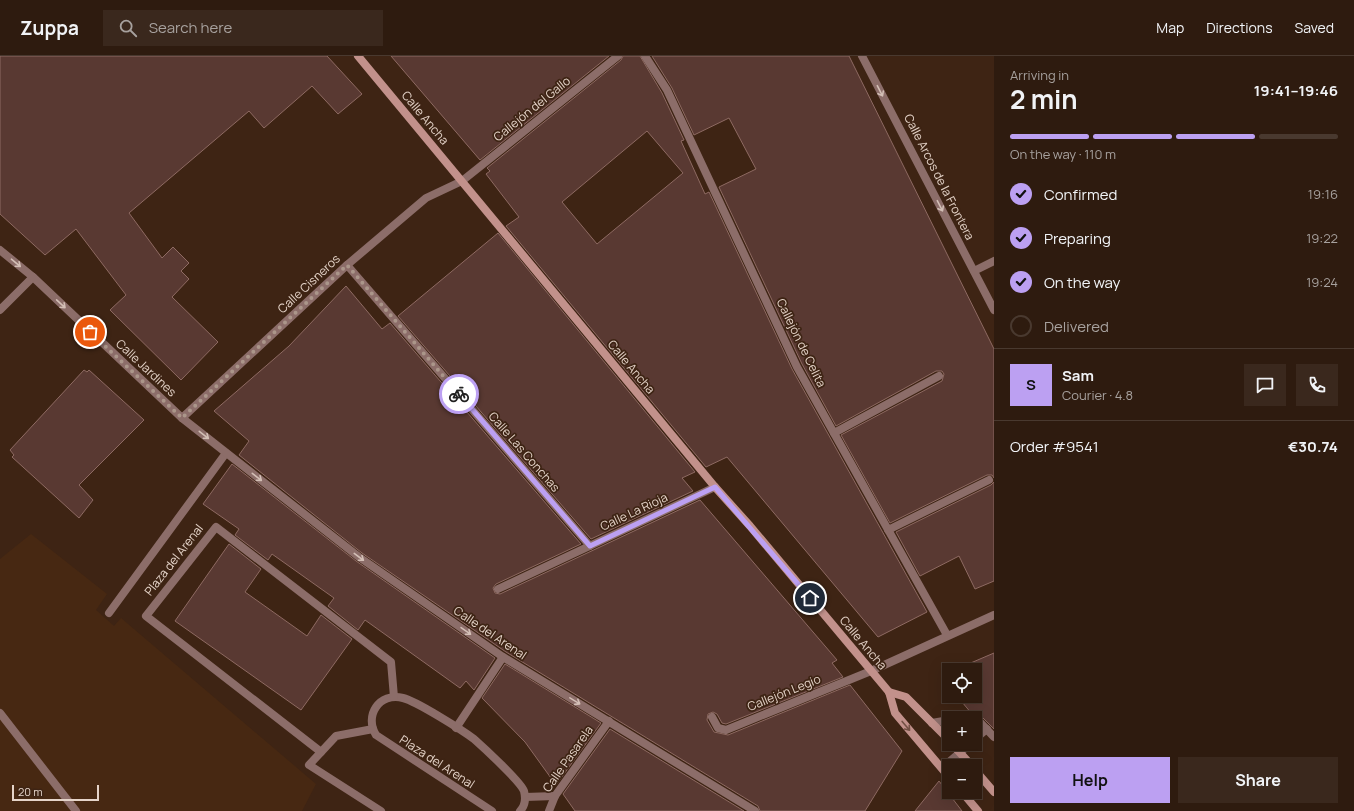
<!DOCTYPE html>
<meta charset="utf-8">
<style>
:root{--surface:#2e1b0f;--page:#3a281d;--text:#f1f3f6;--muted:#a7a19e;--line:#49392f;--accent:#bca0f2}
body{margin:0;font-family:Manrope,sans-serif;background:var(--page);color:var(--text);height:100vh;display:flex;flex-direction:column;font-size:15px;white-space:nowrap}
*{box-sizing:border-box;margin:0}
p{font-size:13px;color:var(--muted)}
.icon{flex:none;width:22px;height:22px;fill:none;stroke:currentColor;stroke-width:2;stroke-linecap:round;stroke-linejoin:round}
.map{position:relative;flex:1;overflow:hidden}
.sheet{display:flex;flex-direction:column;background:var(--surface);width:360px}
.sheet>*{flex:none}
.controls{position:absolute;left:942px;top:607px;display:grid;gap:8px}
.controls a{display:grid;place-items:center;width:40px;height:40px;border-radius:0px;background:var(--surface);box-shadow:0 4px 16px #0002,0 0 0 1px var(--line);font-size:20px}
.scale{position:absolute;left:12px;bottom:10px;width:87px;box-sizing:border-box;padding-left:4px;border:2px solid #e5d4c9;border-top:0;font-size:11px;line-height:14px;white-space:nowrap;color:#e5d4c9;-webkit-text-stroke:3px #3e2414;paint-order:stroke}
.pin{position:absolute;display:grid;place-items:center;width:34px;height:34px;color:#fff;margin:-17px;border:2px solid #fff;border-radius:50%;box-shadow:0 1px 4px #0007}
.courier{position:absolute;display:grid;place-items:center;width:40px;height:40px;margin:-20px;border:3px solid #bca0f2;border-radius:50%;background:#fff;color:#222;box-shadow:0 1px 5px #0007}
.summary em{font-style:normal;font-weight:700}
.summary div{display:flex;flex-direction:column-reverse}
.summary{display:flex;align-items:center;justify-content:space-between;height:68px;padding:0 16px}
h1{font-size:26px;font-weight:700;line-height:30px}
.bar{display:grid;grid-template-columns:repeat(4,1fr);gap:6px 4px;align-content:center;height:48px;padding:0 16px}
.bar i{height:5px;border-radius:3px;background:var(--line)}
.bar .active{background:var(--accent)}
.bar p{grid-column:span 4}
.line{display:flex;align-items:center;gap:10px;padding:0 16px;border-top:1px solid var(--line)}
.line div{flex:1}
.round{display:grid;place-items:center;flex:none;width:42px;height:42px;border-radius:0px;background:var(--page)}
ol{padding:0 16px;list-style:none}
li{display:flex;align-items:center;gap:12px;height:44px}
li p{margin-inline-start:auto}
li .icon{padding:4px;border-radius:50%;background:var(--accent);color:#111;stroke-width:4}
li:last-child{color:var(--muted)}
li i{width:22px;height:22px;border:2px solid var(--line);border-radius:50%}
.primary-button{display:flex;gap:8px;margin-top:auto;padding:8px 16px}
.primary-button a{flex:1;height:46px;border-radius:0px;background:var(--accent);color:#111;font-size:16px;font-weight:700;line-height:46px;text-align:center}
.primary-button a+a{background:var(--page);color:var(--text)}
header{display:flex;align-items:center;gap:24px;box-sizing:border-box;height:56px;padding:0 20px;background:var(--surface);border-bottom:1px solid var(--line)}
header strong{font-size:19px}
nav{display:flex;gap:22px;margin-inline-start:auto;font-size:14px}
.search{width:280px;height:36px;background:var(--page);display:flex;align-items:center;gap:10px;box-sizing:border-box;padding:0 14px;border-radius:0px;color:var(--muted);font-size:15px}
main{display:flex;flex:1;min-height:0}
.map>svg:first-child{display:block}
.built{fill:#472812}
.building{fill:#593932;stroke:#8e6a62;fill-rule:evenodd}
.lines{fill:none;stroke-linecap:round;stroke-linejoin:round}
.service{stroke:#8c6d69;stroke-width:8}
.pedestrian{stroke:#8c6d69;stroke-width:8}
.minor{stroke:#8c6d69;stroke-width:8}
.tertiary{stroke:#8c6d69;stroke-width:8}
.secondary{stroke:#c2918b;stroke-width:8}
.oneway{stroke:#d3bfb6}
.oneway2{stroke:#735044}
.done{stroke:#ab968a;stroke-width:4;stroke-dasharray:0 7.2}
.route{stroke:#bca0f2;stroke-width:5}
.labels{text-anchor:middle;stroke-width:3.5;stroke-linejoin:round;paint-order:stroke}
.street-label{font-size:12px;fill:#e5d4c9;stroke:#3e2414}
</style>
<header>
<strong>Zuppa</strong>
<div class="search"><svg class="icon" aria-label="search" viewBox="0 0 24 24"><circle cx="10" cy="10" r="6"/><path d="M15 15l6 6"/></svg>Search here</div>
<nav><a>Map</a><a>Directions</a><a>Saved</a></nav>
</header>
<main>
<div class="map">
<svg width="994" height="755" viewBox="0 0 994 755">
<rect width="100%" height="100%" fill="#3e2414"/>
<!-- built -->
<polygon class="built" points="31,478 107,538 96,554 114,570 121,562 316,728 302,755 0,755 0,503"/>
<!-- building -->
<g class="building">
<polygon points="0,0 327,0 362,38 338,58 312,30 264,72 249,55 129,157 162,202 173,191 189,207 181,215 189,223 172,241 218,286 181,324 110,254 126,239 76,173 45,199 0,158"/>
<polygon points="391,0 609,0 480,104"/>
<path d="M623 0H640L662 37 684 84 681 85 705 138 709 136 792 313 927 556 878 581 727 401 706 411 506 170 519 161 486 118 490 115 487 112 621 4ZM647 75 683 117 597 188 562 146Z"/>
<polygon points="652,0 849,0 994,293 994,422 992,419 987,419 890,467 841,379 942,325 944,318 942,315 936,315 836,370 802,308 719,131 756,113 729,62 694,79 672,32"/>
<polygon points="498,177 695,416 682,422 693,435 591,483 398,260"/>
<polygon points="346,230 382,273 390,267 581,488 496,528 493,532 495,537 500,538 700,444 837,604 832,607 843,621 726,668 722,667 717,658 713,656 708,658 707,664 714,676 728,679 850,629 902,695 865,755 760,755 758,750 506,596 362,497 239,399 249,385 214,355 289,290"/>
<polygon points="84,314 87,316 89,314 144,364 79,429 93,444 79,462 12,401 14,399 10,394"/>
<polygon points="232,408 356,505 495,602 474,634 466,625 460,632 365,564 358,574 328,550 334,542 272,498 268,504 235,479 239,473 203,448"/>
<polygon points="994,426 994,525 975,533 959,500 920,520 896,476 991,429"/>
<polygon points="229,488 261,513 245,536 307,580 321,559 352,583 301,654 175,565"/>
<polygon points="994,597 994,673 979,658 972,658 957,640 975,640 975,614 960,614 959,612"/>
<polygon points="505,608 601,667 556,729 525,686 482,642"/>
<polygon points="610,673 744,755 575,755 563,738"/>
<polygon points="939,725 962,755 915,755"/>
</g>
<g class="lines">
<!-- service -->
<g class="service">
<polyline points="462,125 618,0"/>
<polyline points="834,377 939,320"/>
<polyline points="888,474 989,424"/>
<polyline points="712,661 718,672 726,674 871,615"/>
<polyline points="975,663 977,663 994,681"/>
<polyline points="932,667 949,664"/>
<polyline points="456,672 503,601"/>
<polyline points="975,683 987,673"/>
<polyline points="942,712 970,688"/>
<polyline points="525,741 555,740"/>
<path d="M492 755 376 679C364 660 379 636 403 642 416 645 462 674 474 683 483 691 521 726 524 735 526 743 525 750 520 755"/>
</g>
<!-- pedestrian -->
<g class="pedestrian">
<polyline points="373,673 336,680 309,709 381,755"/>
<polyline points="321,696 146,560 216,471 391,606 394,641"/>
</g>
<!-- minor -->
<g class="minor">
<polyline points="645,0 667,34 797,311 947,579"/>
<polyline points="862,0 994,254"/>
<polyline points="347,209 590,490"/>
<polyline points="974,215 994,205"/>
<polyline points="0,254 33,221"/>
<polyline points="182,362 347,209 426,142 462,125"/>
<polyline points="498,533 715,431"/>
<polyline points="109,557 226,397"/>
<polyline points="871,615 994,559"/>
<polyline points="0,657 76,755"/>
<polyline points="549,755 555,740 609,665"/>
</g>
<!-- tertiary -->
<polyline class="tertiary" points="0,194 33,221 182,362 359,501 503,601 755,755"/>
<!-- secondary -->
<g class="secondary">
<polyline points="358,0 715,431 750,470 889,636 895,657 949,721"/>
<polyline points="889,636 906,641 949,684"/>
<polyline points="952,688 972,710"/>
<polyline points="975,714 994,736"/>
<polyline points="962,736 978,755"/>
</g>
</g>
<!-- one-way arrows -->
<defs><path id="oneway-shaft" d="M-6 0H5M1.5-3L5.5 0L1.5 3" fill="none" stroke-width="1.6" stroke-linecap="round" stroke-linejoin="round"/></defs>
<g class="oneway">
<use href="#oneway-shaft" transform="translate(880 35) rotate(63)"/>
<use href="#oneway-shaft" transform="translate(940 150) rotate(63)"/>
<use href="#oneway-shaft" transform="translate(16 207) rotate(40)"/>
<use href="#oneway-shaft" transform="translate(61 248) rotate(43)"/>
<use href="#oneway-shaft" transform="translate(204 379) rotate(38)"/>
<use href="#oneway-shaft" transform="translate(257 421) rotate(38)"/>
<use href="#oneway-shaft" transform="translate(359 501) rotate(37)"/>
<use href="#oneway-shaft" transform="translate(466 575) rotate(35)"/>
<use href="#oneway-shaft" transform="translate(575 645) rotate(31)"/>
</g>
<use class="oneway2" href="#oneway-shaft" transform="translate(906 670) rotate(50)"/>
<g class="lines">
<!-- done -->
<polyline class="done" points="90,276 182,362 347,209 459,338"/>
<!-- route -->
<polyline class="route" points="459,338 590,490 715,431 810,542"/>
</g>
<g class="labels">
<!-- street labels -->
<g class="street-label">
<text transform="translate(532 53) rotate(-39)" y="4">Callejón del Gallo</text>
<text transform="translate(425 62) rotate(50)" y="4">Calle Ancha</text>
<text transform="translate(939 121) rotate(63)" y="4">Calle Arcos de la Frontera</text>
<text transform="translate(309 228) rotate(-43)" y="4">Calle Cisneros</text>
<text transform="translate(801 287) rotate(64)" y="4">Callejón de Celita</text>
<text transform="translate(631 311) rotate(50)" y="4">Calle Ancha</text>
<text transform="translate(146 312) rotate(43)" y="4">Calle Jardines</text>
<text transform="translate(524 396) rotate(49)" y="4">Calle Las Conchas</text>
<text transform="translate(634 456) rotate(-25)" y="4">Calle La Rioja</text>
<text transform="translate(174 504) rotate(-52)" y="4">Plaza del Arenal</text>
<text transform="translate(490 577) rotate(34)" y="4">Calle del Arenal</text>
<text transform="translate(863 587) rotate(50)" y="4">Calle Ancha</text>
<text transform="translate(784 637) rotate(-22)" y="4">Callejón Legio</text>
<text transform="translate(568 703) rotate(-55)" y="4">Calle Pasarela</text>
<text transform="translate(437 706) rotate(33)" y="4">Plaza del Arenal</text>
</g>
</g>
</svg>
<div class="controls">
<a><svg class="icon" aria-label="locate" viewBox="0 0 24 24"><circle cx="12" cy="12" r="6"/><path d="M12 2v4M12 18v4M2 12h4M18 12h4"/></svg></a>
<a>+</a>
<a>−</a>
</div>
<div class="scale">20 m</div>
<div class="pin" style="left:90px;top:276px;background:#ea580c"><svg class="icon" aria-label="bag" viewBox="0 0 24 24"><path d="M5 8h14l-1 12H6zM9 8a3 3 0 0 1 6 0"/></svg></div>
<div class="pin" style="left:810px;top:542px;background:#1f2937"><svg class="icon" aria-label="home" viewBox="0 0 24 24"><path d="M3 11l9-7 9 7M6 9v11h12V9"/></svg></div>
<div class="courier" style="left:459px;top:338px"><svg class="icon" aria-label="bike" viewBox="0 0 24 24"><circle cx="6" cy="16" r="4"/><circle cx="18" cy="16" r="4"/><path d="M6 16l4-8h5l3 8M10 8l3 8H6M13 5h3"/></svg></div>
</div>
<section class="sheet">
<div class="summary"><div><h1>2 min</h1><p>Arriving in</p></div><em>19:41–19:46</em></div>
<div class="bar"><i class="active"></i><i class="active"></i><i class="active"></i><i></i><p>On the way · 110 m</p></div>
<ol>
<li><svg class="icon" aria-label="check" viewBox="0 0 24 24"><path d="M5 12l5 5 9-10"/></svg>Confirmed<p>19:16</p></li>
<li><svg class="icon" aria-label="check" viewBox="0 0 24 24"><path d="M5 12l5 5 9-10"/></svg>Preparing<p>19:22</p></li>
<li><svg class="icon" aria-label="check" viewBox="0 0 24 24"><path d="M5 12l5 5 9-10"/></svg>On the way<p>19:24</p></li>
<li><i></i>Delivered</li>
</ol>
<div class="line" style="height:72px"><b class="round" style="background:var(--accent);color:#111">S</b><div><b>Sam</b><p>Courier · 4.8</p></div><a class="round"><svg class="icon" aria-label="chat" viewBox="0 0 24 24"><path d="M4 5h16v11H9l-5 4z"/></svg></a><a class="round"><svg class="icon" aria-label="phone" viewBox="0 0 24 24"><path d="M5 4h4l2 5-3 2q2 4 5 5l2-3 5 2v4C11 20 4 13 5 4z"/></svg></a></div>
<div class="line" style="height:52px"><div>Order #9541</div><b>€30.74</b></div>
<div class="primary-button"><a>Help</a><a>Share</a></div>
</section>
</main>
